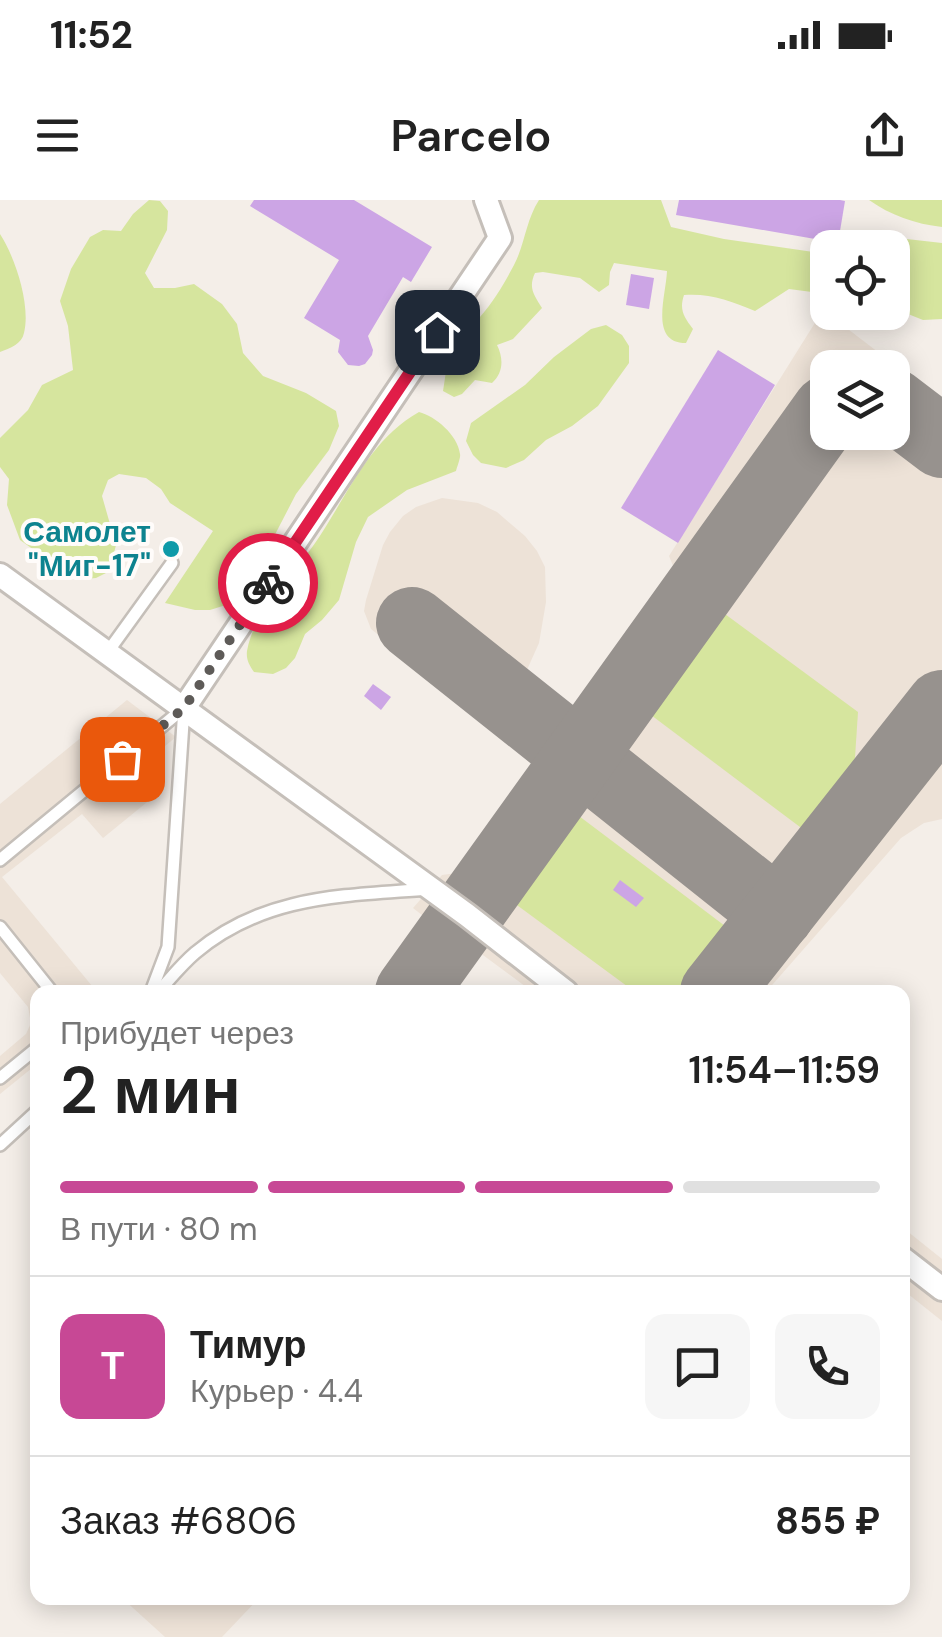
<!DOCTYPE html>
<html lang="ru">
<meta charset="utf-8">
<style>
:root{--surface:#fff;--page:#f6f6f6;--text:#222;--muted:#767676;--line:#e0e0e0;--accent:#c74895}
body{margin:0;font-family:"DM Sans",sans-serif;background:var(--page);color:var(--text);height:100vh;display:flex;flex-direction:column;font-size:38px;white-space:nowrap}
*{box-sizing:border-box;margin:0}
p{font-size:32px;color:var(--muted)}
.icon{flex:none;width:55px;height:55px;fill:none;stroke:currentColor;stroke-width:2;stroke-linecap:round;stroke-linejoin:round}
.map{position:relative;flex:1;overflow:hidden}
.drawer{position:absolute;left:30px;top:785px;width:880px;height:620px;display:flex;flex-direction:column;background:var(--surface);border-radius:20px;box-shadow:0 5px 25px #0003}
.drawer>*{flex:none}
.buttons{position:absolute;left:810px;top:30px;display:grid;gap:20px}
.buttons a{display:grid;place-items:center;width:100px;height:100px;border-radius:20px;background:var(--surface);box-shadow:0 5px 25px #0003;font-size:50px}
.pin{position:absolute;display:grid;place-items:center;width:85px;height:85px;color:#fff;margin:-42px;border-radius:20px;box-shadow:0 5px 15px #0006}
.courier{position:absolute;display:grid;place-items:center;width:100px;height:100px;margin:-50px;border:8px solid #e11d48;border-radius:50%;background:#fff;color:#222;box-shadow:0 2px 12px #0007}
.head em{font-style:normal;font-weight:600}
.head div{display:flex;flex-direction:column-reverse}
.head{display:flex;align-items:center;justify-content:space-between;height:170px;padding:0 30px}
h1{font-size:65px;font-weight:600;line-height:75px}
.bar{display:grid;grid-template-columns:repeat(4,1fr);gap:15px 10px;align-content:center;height:120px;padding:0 30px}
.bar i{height:12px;border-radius:8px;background:var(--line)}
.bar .selected{background:var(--accent)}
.bar p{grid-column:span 4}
.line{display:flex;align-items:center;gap:25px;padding:0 30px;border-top:2px solid var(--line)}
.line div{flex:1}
.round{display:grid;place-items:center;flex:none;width:105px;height:105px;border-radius:20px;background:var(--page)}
.status{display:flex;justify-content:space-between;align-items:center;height:70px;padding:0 50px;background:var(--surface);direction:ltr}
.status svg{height:28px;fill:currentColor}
header{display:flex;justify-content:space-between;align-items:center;height:130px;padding:0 30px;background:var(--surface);font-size:45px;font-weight:600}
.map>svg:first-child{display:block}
.built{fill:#ede2d7;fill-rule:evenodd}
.green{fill:#d6e59e}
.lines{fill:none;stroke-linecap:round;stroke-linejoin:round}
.taxiway{stroke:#97928e;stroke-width:72}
.building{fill:#cca5e5}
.lane-casing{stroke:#c5bfb9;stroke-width:16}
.street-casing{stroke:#c5bfb9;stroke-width:28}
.lane{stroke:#fff;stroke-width:11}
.street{stroke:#fff;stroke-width:22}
.done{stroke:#5e5b58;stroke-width:10;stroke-dasharray:0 18}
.route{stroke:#e11d48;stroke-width:12}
.culture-dot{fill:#0f9aa8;stroke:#fffcfa;stroke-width:4}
.labels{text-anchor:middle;stroke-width:8;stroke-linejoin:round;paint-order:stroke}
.culture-label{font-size:30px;font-weight:bold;fill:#0d838f;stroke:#fffcfa;text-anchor:end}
</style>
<div class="status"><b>11:52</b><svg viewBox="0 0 49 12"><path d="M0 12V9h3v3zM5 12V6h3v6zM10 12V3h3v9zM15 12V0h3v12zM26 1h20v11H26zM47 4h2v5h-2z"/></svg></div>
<header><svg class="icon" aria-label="menu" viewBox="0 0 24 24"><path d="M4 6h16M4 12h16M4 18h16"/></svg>Parcelo<svg class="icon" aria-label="share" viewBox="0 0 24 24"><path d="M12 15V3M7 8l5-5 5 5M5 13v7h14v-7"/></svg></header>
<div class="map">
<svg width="942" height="1437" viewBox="0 0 942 1437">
<rect width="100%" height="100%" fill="#f4eee8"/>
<!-- built -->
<g class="built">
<path d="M823 110 942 201V619L924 623 901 638 766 792H533L468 744 431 792H386L436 726 413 708 442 675 472 671 548 568 371 429 364 411 366 400 383 345 390 332 403 316 416 307 442 298 478 303 497 312 525 336 537 351 545 367 546 402 539 443 522 481 579 525 681 385 669 356ZM828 168H892V232H828Z"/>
<polygon points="127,500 176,537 137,569 157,594 103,638 82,614 2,677 97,792 38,792 37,864 0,894 0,856 26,834 31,823 28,807 0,773 0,604"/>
<polygon points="902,1027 942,1059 942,1121 903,1090"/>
<polygon points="122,1398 259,1398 222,1437 165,1437"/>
</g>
<!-- green -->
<g class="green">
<polygon points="149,0 160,1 168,11 167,30 145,73 154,88 175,88 194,84 222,104 237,124 243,153 263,176 306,193 336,211 339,226 329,250 296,294 266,352 247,368 242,390 229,404 210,410 195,410 165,403 213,331 170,303 161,289 146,278 119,274 108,280 102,296 116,345 112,361 106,373 96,378 84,379 70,375 48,356 34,350 20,340 7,305 9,279 0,267 0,238 28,210 42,185 73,170 68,126 60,101 71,69 90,37 103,30 121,31 133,14"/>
<path d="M539 0H661L671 27 724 39 827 54V94L789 89 755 111C731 101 710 93 684 95 679 110 684 117 693 129L686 143C649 143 666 96 667 71L614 63 610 72 609 85 599 92 580 78 543 72 535 73C528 88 534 95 542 108L513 139 497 145C504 159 503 173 492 183L475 180 462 194 454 197 443 191C446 175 446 160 454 146 460 133 471 128 480 117 494 101 504 84 514 65 525 44 526 20 539 0Z"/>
<path d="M869 0H942V27C915 24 890 15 869 0Z"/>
<path d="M0 34C15 57 31 105 24 133 22 144 10 148 0 152Z"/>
<polygon points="889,37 942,43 942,119 923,120 893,108 892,48 854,47 858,42"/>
<polygon points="606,125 622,135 629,146 629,163 598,206 572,226 546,240 524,260 506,268 481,263 473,255 466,241 471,223 525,185 554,157 591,129"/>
<path d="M419 212C435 216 458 235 460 254 461 257 457 267 456 271L407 290 368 317 356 342 339 400 322 420 305 434 295 458 286 468 273 474 254 472C249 465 246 459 247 451 254 411 290 377 313 346 345 301 368 240 419 212Z"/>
<polygon points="710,403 858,512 852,603 820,642 635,503"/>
<polygon points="567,607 745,741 703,792 635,792 506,697"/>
</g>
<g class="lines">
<!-- taxiway -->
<g class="taxiway">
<polyline points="892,204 942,242"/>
<polyline points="412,423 778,714"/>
<polyline points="411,792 828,211"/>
<polyline points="716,792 942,506"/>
</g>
</g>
<!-- building -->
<g class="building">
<polygon points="254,0 354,0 432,47 411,82 403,77 368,136 373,150 372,155 365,164 359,166 348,165 338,152 340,140 304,118 339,60 250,6"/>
<polygon points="679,0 840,0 845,1 838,43 676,15"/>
<polygon points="631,74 654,78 649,109 626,105"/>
<polygon points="718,150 775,185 678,343 621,308"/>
<polygon points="373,484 391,497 381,510 364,496"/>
<polygon points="620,680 644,698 636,707 613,690"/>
</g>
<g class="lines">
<defs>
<g id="lane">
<polyline points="107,453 172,363"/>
<polyline points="0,660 184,508"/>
<polyline points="0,727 52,792"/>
<polyline points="151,792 168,747 184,508"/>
<path d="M158 792C170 779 181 765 195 753 264 695 342 696 428 689"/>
<polyline points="0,878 38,847"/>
<polyline points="0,945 38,910"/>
</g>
<g id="street">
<polyline points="0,375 467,715 566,792"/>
<polyline points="184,508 500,38 486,0"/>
<polyline points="902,1058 942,1089"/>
</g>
</defs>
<!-- lane casing -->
<use href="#lane" class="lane-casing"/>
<!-- street casing -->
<use href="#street" class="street-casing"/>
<!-- lane -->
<use href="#lane" class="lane"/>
<!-- street -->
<use href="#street" class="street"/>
</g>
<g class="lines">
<!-- done -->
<polyline class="done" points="122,559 184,508 268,383"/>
<!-- route -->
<polyline class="route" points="268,383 437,132"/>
</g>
<!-- markers -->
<circle class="culture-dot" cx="171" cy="349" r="10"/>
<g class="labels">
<!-- culture labels -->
<g class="culture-label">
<text x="151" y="342">Самолет<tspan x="151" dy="34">"Миг-17"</tspan></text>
</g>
</g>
</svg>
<div class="buttons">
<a><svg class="icon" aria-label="locate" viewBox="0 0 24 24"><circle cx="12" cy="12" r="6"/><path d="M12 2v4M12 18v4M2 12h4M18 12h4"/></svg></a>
<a><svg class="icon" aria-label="layers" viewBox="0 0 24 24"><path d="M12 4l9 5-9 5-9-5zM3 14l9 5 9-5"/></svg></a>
</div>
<div class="pin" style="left:122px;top:559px;background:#ea580c"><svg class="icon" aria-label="bag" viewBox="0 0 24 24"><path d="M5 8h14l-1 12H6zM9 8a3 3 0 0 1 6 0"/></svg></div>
<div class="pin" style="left:437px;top:132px;background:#1f2937"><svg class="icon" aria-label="home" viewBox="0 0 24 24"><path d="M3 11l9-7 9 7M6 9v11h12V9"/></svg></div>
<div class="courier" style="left:268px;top:383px"><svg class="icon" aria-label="bike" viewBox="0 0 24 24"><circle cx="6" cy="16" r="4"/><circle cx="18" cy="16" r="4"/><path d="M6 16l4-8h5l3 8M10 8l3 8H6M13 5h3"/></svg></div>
<section class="drawer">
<div class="head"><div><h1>2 мин</h1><p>Прибудет через</p></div><em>11:54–11:59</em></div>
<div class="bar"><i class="selected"></i><i class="selected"></i><i class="selected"></i><i></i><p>В пути · 80 m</p></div>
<div class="line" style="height:180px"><b class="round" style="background:var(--accent);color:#fff">Т</b><div><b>Тимур</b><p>Курьер · 4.4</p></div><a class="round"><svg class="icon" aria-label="chat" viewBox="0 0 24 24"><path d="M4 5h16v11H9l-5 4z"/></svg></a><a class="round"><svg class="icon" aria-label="phone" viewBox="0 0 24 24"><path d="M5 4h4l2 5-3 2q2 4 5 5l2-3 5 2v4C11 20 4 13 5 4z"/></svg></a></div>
<div class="line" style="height:130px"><div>Заказ #6806</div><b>855 ₽</b></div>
</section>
</div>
